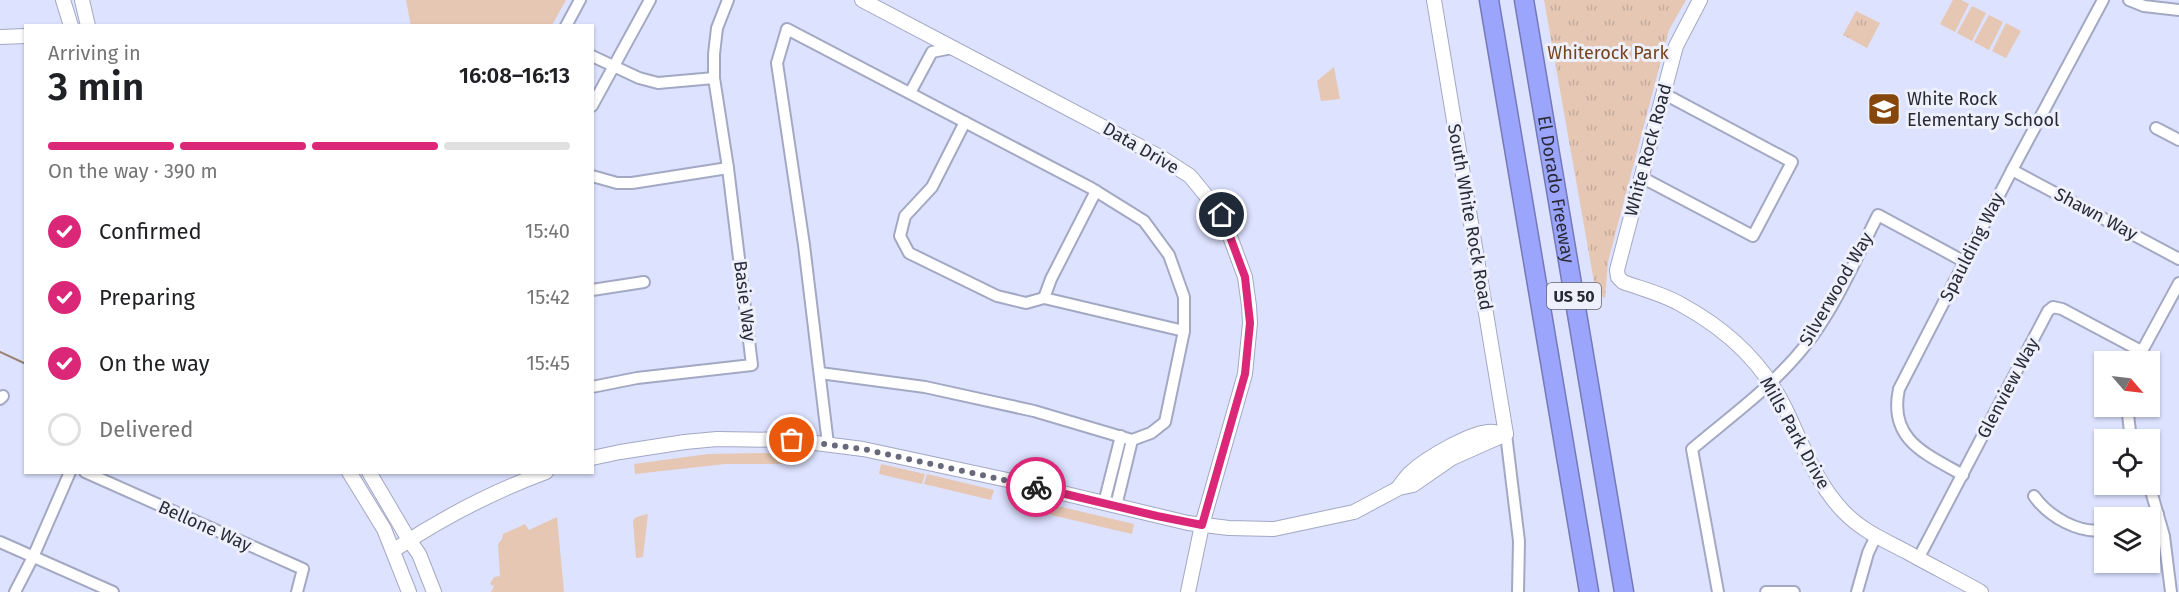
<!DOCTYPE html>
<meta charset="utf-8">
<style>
:root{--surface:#fff;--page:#f6f6f6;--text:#202124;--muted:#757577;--line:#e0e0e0;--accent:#db2777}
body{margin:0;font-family:"Fira Sans",sans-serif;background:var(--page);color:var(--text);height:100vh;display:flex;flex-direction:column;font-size:22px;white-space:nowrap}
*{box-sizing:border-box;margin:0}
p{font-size:20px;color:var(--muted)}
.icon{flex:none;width:33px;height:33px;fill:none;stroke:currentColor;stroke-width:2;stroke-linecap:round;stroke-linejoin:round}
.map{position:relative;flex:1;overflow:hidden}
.drawer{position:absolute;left:24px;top:24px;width:570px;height:450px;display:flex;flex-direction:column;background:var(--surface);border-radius:0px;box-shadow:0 2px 4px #0004}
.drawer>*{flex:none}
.needle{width:39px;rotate:118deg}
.buttons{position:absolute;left:2094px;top:351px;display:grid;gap:12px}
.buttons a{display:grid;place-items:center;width:66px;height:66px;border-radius:0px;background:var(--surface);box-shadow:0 2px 4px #0004;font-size:30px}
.pin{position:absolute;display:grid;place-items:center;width:51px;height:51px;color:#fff;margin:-26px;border:3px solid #fff;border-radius:50%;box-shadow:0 2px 6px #0007}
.courier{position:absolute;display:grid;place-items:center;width:60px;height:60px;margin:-30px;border:4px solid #db2777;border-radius:50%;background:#fff;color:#222;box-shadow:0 2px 8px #0007}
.head em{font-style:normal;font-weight:600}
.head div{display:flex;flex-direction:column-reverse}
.head{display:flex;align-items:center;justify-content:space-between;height:102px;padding:0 24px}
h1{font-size:39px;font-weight:600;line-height:45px}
.bar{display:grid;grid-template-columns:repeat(4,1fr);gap:9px 6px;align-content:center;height:72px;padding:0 24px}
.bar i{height:8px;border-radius:4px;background:var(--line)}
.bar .selected{background:var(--accent)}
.bar p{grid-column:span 4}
ol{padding:0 24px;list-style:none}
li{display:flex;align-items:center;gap:18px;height:66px}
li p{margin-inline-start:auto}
li .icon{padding:6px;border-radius:50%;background:var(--accent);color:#fff;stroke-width:4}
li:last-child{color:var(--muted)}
li i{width:33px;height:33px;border:3px solid var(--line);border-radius:50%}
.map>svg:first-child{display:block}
.green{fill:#e6c7b3}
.park{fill:url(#park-tufts)}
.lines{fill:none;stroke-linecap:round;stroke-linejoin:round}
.stream{stroke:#9c8273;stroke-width:2}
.street-casing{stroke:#a3a8c3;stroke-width:14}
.secondary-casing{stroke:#a3a8c3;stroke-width:16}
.highway-casing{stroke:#747ab6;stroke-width:21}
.street{stroke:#fff;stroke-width:10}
.secondary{stroke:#fff;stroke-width:14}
.highway{stroke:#9ca5fc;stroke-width:18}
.done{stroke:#686a7c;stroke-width:6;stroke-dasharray:0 10.8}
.route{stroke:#db2777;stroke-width:8}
.labels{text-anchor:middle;stroke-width:6;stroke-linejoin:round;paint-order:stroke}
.shield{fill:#eef0fc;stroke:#646571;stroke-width:1.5}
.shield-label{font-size:16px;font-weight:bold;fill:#292a35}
.park-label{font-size:18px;fill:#75431c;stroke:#eef0fc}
.poi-label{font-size:18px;fill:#292a35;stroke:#eef0fc;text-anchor:start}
.street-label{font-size:18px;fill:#292a35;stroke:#eef0fc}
</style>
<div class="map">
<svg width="2179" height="592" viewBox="0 0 2179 592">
<defs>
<pattern id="park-tufts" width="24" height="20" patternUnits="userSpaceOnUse" patternTransform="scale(1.5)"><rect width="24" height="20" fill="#e6c7b3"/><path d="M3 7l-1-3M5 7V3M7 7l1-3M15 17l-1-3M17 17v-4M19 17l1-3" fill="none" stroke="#c5ab9b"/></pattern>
</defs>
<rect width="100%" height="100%" fill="#dde2ff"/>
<!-- green -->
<g class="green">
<polygon points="406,0 566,0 552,25 411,26"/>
<polygon points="1953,0 1961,0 1969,4 1955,32 1940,24"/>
<polygon points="1972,6 1986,13 1972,41 1957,33"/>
<polygon points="1989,15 2003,22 1989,50 1974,42"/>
<polygon points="2006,23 2021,31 2006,58 1992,51"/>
<polygon points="1334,67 1340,99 1321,101 1317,81"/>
<polygon points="760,453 793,454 792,464 725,464 635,474 634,464 708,454"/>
<polygon points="881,464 925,474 922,484 879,474"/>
<polygon points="927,474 994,490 991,500 924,484"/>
<polygon points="1028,499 1134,524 1132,534 1026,509"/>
<polygon points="648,514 643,557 636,558 633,521 636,517"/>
<polygon points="557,517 564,592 491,592 494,586 490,584 494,577 500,576 498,544 502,539 503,534 525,524 529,530"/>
</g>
<!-- park -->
<g class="park">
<polygon points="1544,0 1686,0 1669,30 1608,262 1605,298 1596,293"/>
<polygon points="1856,11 1880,23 1867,48 1843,35"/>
</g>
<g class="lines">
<!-- stream -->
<polyline class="stream" points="0,352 26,364"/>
<defs>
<g id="street">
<polyline points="2129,0 2144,6 2179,10"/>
<polyline points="566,26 580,0"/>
<polyline points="592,56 639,78 658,83 714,78"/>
<polyline points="910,93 932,52 952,48"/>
<polyline points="592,106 650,0"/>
<polyline points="965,122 932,187 905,216 900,236 909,253 997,296 1026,303 1044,298"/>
<polyline points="2156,128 2179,140"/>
<polyline points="2012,170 2179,259"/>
<polyline points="592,176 617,183 632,183 728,168"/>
<polyline points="1641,177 1753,236 1792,162 1672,98 1663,96"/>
<polyline points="1096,191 1051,279 1044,298 1184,331"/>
<polyline points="592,290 644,282"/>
<polyline points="2136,362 2179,283"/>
<polyline points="820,373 925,387 1034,411 1132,440 1151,433 1165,422 1184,331 1184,297 1169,255 1144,221 1091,188 787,29 777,63 804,245 828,444"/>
<polyline points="592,387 637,378 752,365 728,168 714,78 714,54 717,28 728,0"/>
<polyline points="0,399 3,396"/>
<polyline points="2127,406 2131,440"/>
<polyline points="1506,434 1519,541 1518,592"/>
<polyline points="85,472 303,569 297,592"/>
<path d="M1963 475C1926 454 1888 440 1899 389L2012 170 2103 0"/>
<polyline points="2149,484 2164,536 2171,592"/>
<path d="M2034 496C2049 517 2079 534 2104 530"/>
<polyline points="1104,503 1121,436"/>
<polyline points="1116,506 1132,440"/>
<polyline points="2146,518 2158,514"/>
<polyline points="0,542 113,592"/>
<polyline points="1918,559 2048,311 2053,307 2062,309 2141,351"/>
<polyline points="15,592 33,557 70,472"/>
<path d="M1718 592 1692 449C1731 416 1773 386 1804 347 1835 309 1856 258 1878 215L1965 262"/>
<polyline points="1766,592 1794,592"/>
<polyline points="1857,592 1868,553 1876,536"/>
</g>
<g id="secondary">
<polyline points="63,0 71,26"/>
<polyline points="82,0 88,26"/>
<polyline points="862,0 1162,158 1190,176 1222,215 1245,277 1249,306 1250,323 1245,374 1202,525 1188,592"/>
<polyline points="1434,0 1506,434"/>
<path d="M1700 0 1676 46 1617 270 1618 277 1623 282C1642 289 1664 294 1682 305 1726 329 1764 364 1786 410 1803 446 1816 483 1844 512 1861 530 1884 540 1905 551 1930 565 1956 578 1981 592"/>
<polyline points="0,37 26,36"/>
<polyline points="592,458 620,452 685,442 717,439 792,440 863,449 1012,481 1188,523 1229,528 1274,529 1354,512 1399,488 1413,485 1452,458 1506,434"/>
<polyline points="349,472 384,529 409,592"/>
<polyline points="369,472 409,540 419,554 434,592"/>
<path d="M1398 488C1402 483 1406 477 1410 473 1425 459 1476 428 1495 432"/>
<path d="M394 550C442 518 492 492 546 472"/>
</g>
<g id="highway">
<polyline points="1489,0 1589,592"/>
<path id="s1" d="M1524 0 1624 592"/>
</g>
</defs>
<!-- street casing -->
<use href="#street" class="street-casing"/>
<!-- secondary casing -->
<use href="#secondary" class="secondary-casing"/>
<!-- highway casing -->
<use href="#highway" class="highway-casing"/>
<!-- street -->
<use href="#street" class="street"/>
<!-- secondary -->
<use href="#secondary" class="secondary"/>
<!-- highway -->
<use href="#highway" class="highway"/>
</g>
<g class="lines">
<!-- done -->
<polyline class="done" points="792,440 863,449 1036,487"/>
<!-- route -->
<polyline class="route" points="1036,487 1157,516 1202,525 1245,374 1250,323 1245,277 1222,215"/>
</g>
<!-- icons -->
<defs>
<symbol id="school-square" viewBox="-11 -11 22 22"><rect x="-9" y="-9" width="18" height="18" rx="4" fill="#86470d" stroke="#eef0fc"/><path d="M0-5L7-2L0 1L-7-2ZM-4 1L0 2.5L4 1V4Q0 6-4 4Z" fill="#fff"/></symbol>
</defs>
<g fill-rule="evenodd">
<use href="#school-square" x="1865" y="90" width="38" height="38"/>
</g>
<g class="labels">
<!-- shield labels -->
<rect class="shield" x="1547" y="283" width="54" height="26" rx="4.5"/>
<g class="shield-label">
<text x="1574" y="302">US 50</text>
</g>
<!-- park labels -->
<g class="park-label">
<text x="1608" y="59">Whiterock Park</text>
</g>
<!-- poi labels -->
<g class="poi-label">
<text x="1907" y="105">White Rock<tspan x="1907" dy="21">Elementary School</tspan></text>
</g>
<!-- street labels -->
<g class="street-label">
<text transform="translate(1141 148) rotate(30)" y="6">Data Drive</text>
<text transform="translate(1648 150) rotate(-75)" y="6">White Rock Road</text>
<text dy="6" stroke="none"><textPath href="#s1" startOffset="192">El Dorado Freeway</textPath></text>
<text transform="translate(2096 214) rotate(28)" y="6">Shawn Way</text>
<text transform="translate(1470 217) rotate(80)" y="6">South White Rock Road</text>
<text transform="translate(1972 247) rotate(-63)" y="6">Spaulding Way</text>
<text transform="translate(1836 289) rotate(-60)" y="6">Silverwood Way</text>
<text transform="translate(745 301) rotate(83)" y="6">Basie Way</text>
<text transform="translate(2008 388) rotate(-62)" y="6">Glenview Way</text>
<text transform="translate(1795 433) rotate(61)" y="6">Mills Park Drive</text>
<text transform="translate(205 526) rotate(24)" y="6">Bellone Way</text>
</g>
</g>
</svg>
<div class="buttons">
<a><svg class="needle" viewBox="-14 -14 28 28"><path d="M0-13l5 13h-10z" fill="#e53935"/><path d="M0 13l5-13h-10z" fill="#757577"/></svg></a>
<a><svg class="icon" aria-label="locate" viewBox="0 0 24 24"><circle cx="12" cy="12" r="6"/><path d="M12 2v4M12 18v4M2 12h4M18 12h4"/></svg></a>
<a><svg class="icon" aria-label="layers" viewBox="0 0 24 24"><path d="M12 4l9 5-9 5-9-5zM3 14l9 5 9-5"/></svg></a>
</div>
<div class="pin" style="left:792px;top:440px;background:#ea580c"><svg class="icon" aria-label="bag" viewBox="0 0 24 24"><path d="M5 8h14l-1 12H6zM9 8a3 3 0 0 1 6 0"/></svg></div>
<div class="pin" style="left:1222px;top:215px;background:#1f2937"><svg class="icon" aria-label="home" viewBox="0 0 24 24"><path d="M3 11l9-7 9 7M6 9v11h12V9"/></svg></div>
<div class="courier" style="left:1036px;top:487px"><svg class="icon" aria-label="bike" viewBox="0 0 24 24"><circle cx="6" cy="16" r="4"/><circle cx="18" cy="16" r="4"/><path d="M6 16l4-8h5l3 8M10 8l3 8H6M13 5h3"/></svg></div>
<section class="drawer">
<div class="head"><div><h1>3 min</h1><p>Arriving in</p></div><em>16:08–16:13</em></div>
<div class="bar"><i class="selected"></i><i class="selected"></i><i class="selected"></i><i></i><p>On the way · 390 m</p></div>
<ol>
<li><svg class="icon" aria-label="check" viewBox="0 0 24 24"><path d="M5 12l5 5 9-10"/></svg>Confirmed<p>15:40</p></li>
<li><svg class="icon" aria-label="check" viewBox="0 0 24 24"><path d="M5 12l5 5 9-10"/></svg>Preparing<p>15:42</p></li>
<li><svg class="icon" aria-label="check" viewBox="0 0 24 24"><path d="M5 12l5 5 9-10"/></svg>On the way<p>15:45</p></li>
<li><i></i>Delivered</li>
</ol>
</section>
</div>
